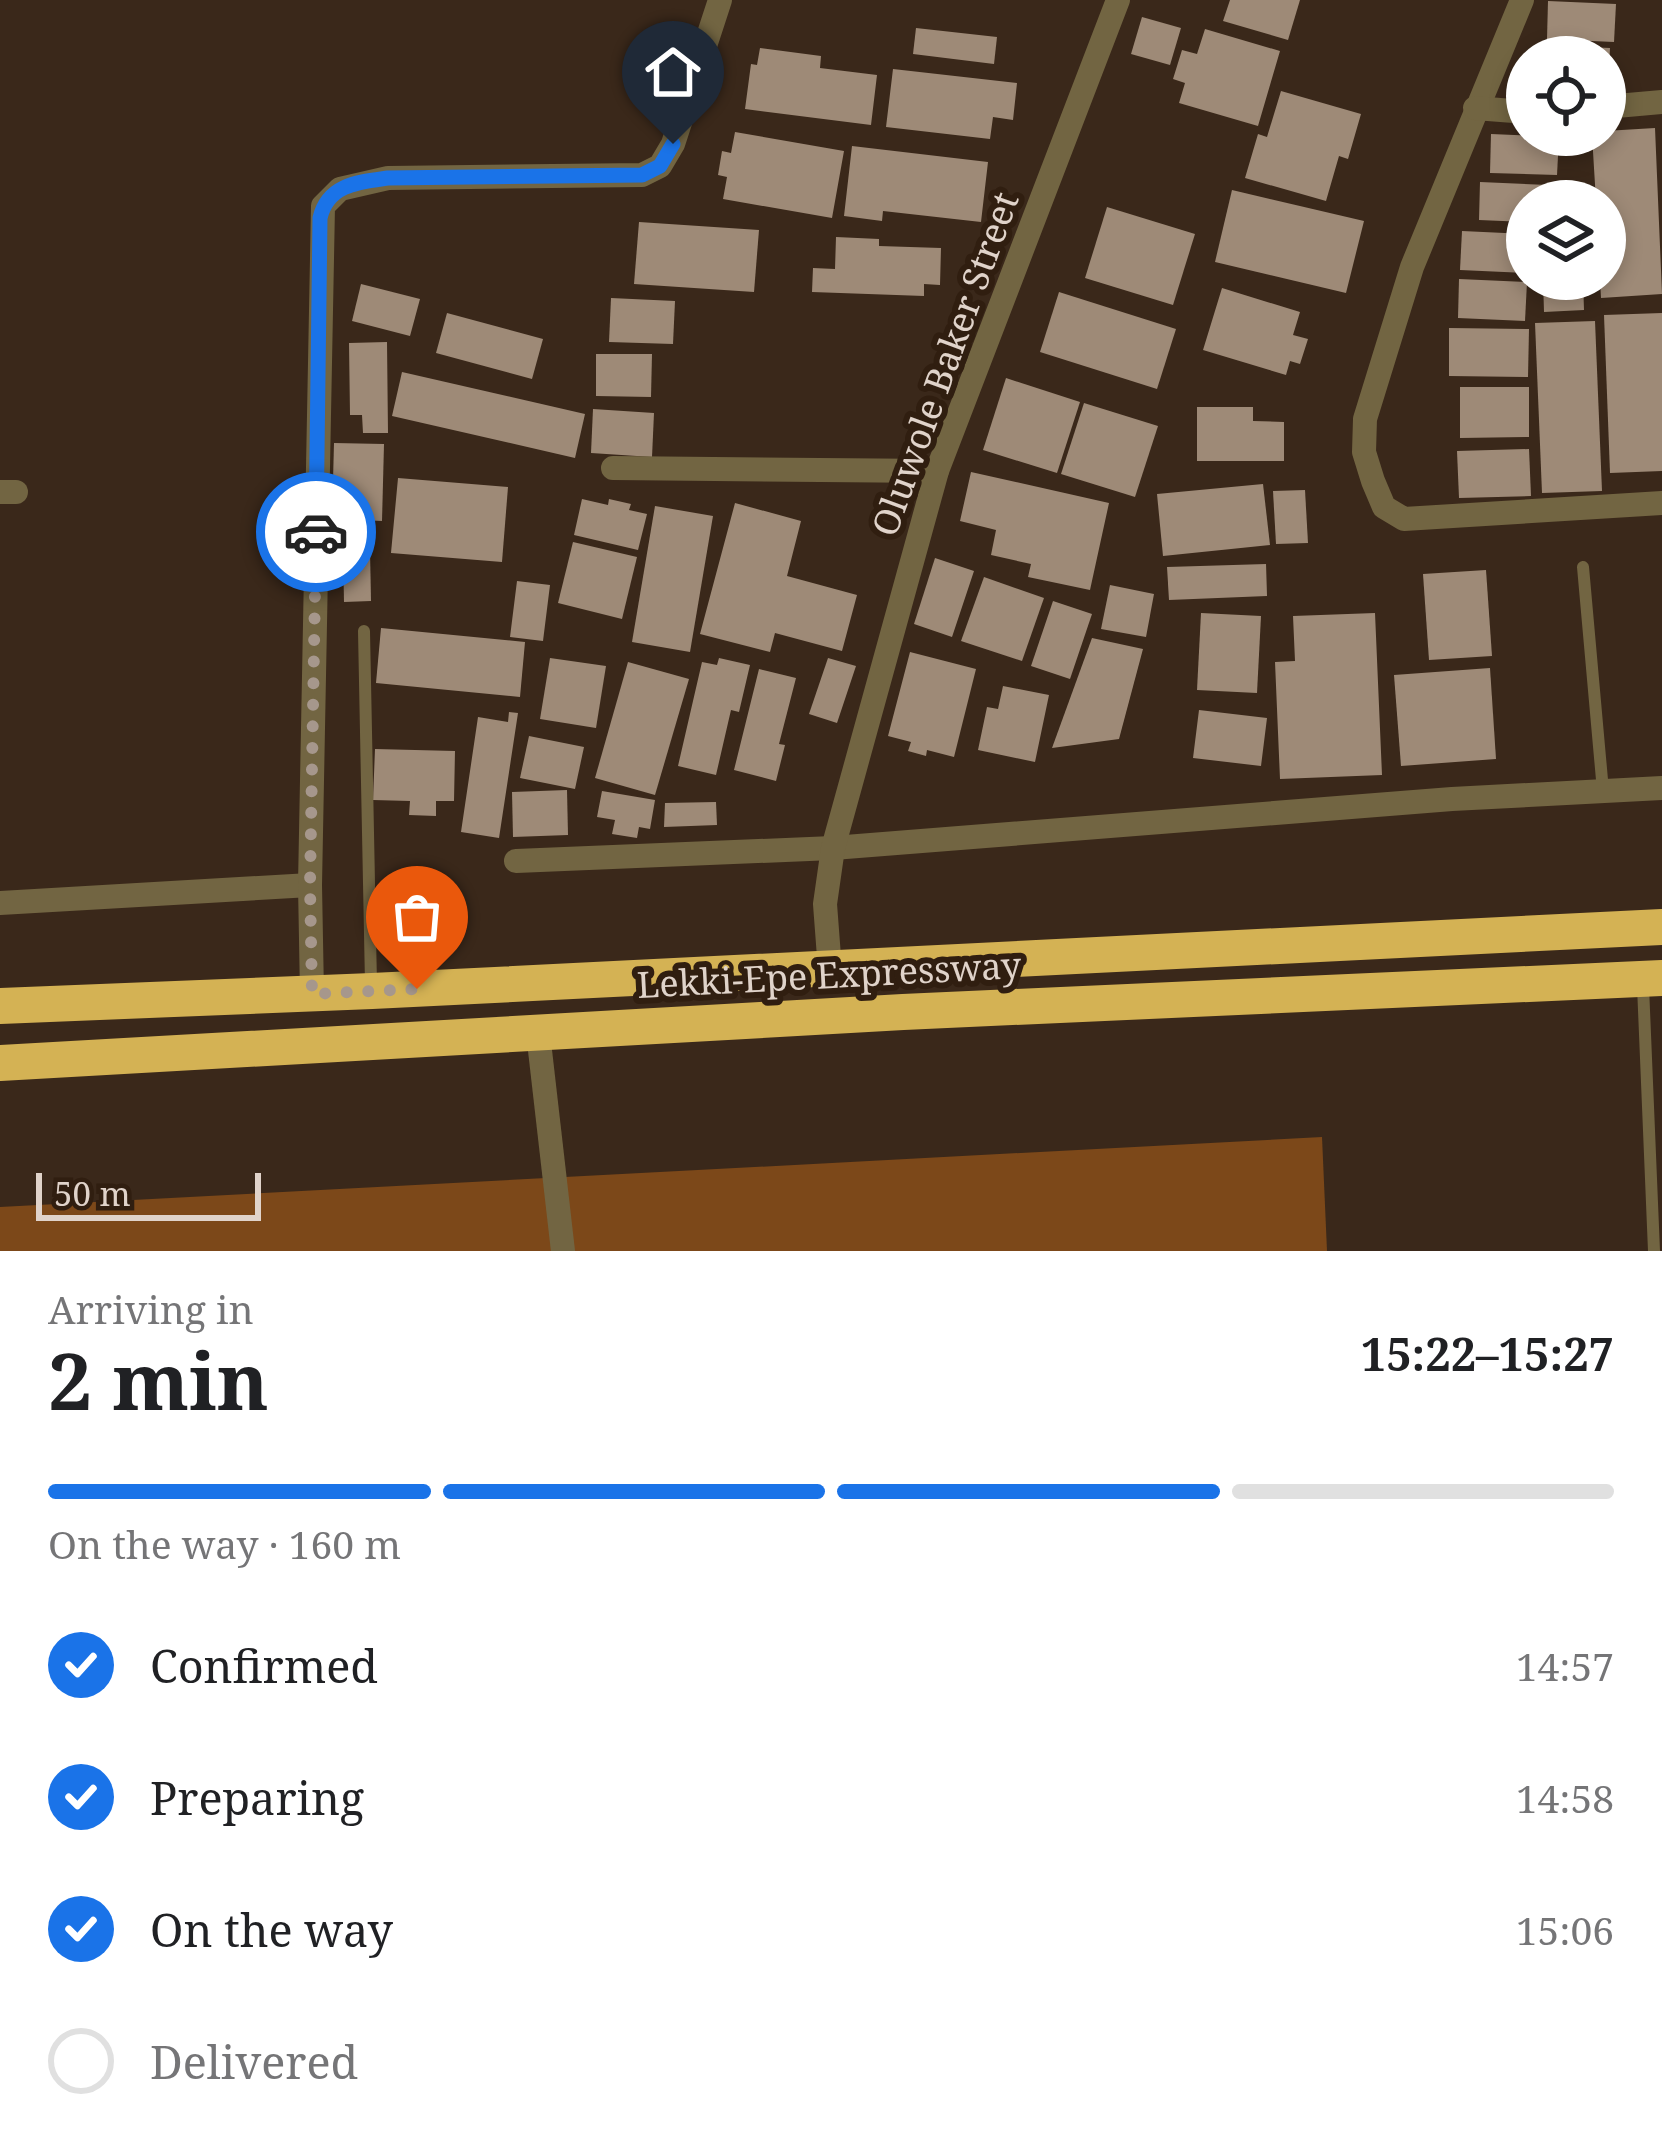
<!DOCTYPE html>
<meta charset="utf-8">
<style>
:root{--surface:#fff;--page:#f6f6f6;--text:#202124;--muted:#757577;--line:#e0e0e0;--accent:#1a73e8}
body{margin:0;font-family:"Noto Serif",serif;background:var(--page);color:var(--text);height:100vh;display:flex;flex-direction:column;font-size:45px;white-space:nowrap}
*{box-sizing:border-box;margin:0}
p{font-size:39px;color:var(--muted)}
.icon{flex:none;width:66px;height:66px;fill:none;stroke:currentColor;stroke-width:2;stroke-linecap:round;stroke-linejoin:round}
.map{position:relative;height:1251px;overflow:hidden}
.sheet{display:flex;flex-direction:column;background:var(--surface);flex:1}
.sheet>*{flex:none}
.controls{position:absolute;left:1506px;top:36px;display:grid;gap:24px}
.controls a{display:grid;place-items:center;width:120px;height:120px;border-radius:50%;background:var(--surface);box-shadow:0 6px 18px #0003;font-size:60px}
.scale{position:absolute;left:36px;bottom:30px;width:225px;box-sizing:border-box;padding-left:12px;border:6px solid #e0d3ca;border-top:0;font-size:33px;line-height:42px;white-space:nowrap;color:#e0d3ca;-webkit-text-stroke:9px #301e10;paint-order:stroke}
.pin{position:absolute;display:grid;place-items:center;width:102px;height:102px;color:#fff;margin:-123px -51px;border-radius:50% 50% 50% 0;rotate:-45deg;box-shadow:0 0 12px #0007}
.pin .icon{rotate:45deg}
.courier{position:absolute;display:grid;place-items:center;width:120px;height:120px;margin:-60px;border:9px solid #1a73e8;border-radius:50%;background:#fff;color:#222;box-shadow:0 3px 15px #0007}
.overview em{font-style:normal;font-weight:700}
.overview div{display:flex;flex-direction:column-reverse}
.overview{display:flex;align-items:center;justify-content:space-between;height:204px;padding:0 48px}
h1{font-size:78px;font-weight:700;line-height:90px}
.bar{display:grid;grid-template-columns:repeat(4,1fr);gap:18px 12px;align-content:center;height:144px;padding:0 48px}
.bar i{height:15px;border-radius:9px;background:var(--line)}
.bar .selected{background:var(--accent)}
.bar p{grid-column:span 4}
ol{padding:0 48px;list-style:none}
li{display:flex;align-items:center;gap:36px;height:132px}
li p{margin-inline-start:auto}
li .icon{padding:12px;border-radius:50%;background:var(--accent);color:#fff;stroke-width:4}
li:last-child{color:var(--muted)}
li i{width:66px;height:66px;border:6px solid var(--line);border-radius:50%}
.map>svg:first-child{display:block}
.green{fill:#7c4819}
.building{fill:#9e8a77}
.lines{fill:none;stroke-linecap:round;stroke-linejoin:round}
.lane{stroke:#726542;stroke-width:12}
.street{stroke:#726542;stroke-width:24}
.highway{stroke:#d4b254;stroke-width:36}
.done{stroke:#a6978c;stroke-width:12;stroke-dasharray:0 21.6}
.route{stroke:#1a73e8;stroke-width:15}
.labels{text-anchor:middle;stroke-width:12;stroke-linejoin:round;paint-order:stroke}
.street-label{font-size:36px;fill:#e0d3ca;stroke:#301e10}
</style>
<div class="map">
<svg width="1662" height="1251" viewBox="0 0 1662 1251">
<rect width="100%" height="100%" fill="#3a281a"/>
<!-- green -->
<polygon class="green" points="1322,1137 1327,1251 0,1251 0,1207"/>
<!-- building -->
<g class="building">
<polygon points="1230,0 1300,0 1288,40 1223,21"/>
<polygon points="1548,1 1616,4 1614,42 1547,39"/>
<polygon points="1142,17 1181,28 1170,65 1131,54"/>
<polygon points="916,28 997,37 994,64 913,54"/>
<polygon points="1205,29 1280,51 1258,126 1179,103 1185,83 1173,79 1182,50 1197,54"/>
<polygon points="1542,45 1610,48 1609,68 1605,68 1605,57 1542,57"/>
<polygon points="760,48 821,56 820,68 877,75 871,125 745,109 751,64 757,65"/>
<polygon points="893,69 1017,83 1013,120 993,117 990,139 886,127"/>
<polygon points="1281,91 1361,114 1348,159 1339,156 1326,201 1245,178 1258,134 1267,137"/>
<polygon points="1655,128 1662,294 1601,298 1600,279 1605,279 1605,201 1596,201 1592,135 1605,135 1605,131"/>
<polygon points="735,132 844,151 832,218 723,199 727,177 718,175 722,151 731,153"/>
<polygon points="1491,134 1559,137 1557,175 1490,173"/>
<polygon points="852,146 988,162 981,222 883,211 882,221 844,216"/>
<polygon points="1480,182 1548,185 1547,201 1527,201 1527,222 1479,220"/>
<polygon points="1232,190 1364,221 1346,293 1215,262"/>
<polygon points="1107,207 1195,234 1173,305 1085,278"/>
<polygon points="639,222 759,230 754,292 634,284"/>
<polygon points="1462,231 1527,234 1527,273 1460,270"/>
<polygon points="836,237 879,239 879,246 941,248 940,285 924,284 924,296 812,292 813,268 835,269"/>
<polygon points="1459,279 1527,282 1525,321 1458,318"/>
<polygon points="1543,279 1583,279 1584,310 1544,312"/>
<polygon points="361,284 420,299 410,336 352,321"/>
<polygon points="1222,288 1300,312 1293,335 1308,339 1300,364 1290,361 1286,375 1203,350"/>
<polygon points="1059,292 1176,329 1157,389 1040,352"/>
<polygon points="611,298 675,301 673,344 609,342"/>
<polygon points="447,313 543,339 532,379 436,353"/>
<polygon points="1662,313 1662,471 1610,473 1604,315"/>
<polygon points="1595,321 1602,491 1542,493 1535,323"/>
<polygon points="1449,328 1529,329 1528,377 1449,376"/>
<polygon points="387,342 388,433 363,433 362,415 350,415 349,343"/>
<polygon points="596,354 652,354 651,397 596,396"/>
<polygon points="402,372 585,414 575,458 392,416"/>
<polygon points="1006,378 1080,402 1057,473 983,450"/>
<polygon points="1460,387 1529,387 1529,437 1460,438"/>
<polygon points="1084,403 1158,426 1135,497 1061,474"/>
<polygon points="1197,407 1253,407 1253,421 1284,422 1284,461 1197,461"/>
<polygon points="593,409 654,413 652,457 591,453"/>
<polygon points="334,443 384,444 382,521 332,519"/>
<polygon points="1529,449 1531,496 1459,498 1457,451"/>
<polygon points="971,472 1109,503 1090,590 1028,577 1031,564 991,555 996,530 960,521"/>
<polygon points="398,478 508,487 502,562 391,553"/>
<polygon points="1263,484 1270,545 1163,556 1157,494"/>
<polygon points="1305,490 1308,543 1276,544 1273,491"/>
<polygon points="582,499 608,505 609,499 631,504 629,510 647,514 638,550 574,535"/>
<polygon points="735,503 801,521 787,576 857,595 842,651 775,633 770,652 700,634"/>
<polygon points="655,506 713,516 690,652 632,642"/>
<polygon points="573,542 637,557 622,619 558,603"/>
<polygon points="370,549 371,601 344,602 343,550"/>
<polygon points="935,558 974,571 952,637 914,624"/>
<polygon points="1266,564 1267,596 1169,600 1167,567"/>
<polygon points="1486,570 1492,656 1429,660 1423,574"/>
<polygon points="984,577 1044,598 1022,661 961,641"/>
<polygon points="517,581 550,585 543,641 510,637"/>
<polygon points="1110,585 1154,594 1146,637 1101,629"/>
<polygon points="1053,601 1092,614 1070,679 1031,666"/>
<polygon points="1201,613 1261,616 1257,693 1197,690"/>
<polygon points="1375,613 1382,775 1280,779 1275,662 1295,661 1293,616"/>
<polygon points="381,628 525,642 520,697 376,683"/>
<polygon points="1092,638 1143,649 1119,739 1052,748"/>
<polygon points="910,652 976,669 954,757 927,750 926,756 908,751 911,742 888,736"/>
<polygon points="550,658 606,666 596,728 540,719"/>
<polygon points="719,658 750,665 739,712 731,710 716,775 678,766 702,662 717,665"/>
<polygon points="828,658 856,666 837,723 809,714"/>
<polygon points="628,662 689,679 655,795 595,778"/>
<polygon points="1490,668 1496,759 1401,766 1394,675"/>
<polygon points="759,669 796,678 779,744 785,745 776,781 734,770"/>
<polygon points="1003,686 1049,695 1035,762 978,750 987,707 998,709"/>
<polygon points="1199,710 1267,718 1261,766 1193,758"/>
<polygon points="509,712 518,713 499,838 461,832 478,717 508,722"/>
<polygon points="529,736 584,747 575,789 520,778"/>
<polygon points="375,749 455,751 454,801 436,801 436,816 409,815 410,801 373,800"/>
<polygon points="567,790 568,835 513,837 512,792"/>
<polygon points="602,791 655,800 650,829 639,827 637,838 612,834 615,820 597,817"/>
<polygon points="716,802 717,825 664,827 665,803"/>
</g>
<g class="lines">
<!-- lane -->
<g class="lane">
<polyline points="1583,567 1603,791"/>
<polyline points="364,631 371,984"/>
<polyline points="1643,986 1654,1251"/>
</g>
<!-- street -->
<g class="street">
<polyline points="1522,0 1412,267 1365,419 1364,452 1373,481 1384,507 1404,519 1662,503"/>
<polyline points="1605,107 1662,102"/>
<polyline points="1475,108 1527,112"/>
<polyline points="613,468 937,471"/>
<polyline points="0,492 16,492"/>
<polyline points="516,861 833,848 1452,799 1662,788"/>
<polyline points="0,903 310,885"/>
<polyline points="830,970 825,904 833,848 937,471 1118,0"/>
<polyline points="312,994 310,885 323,206 340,189 388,178 642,175 660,166 673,144 720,0"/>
<polyline points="538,1033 563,1251"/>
</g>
<!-- highway -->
<g class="highway">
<polyline points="0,1006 372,991 1662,927"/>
<polyline points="0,1063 903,1012 1662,978"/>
</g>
</g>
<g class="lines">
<!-- done -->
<polyline class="done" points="316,532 310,885 312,994 417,989"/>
<!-- route -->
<path class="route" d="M316 532 320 218C328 184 359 182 388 178L642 175 660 166 673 144"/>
</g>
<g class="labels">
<!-- street labels -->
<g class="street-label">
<text transform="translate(945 364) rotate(-70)" y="13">Oluwole Baker Street</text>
<text transform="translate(829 975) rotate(-3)" y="13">Lekki-Epe Expressway</text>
</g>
</g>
</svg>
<div class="controls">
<a><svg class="icon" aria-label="locate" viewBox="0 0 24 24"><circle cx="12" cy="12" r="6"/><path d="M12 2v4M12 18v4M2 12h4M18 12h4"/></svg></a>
<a><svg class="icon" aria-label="layers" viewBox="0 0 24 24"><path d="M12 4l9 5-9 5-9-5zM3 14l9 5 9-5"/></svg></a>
</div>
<div class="scale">50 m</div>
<div class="pin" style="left:417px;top:989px;background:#ea580c"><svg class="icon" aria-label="bag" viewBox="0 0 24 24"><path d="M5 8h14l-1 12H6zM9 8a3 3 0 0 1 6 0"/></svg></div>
<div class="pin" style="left:673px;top:144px;background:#1f2937"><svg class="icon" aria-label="home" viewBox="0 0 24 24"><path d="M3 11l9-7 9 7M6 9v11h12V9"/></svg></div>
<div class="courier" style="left:316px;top:532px"><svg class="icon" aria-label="car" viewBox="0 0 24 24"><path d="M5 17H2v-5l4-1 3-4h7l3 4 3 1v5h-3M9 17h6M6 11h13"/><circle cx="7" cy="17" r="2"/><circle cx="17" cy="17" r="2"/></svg></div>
</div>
<section class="sheet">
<div class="overview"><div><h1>2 min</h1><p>Arriving in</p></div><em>15:22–15:27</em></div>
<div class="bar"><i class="selected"></i><i class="selected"></i><i class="selected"></i><i></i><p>On the way · 160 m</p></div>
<ol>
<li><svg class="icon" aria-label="check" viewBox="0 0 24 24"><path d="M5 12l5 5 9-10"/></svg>Confirmed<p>14:57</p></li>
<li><svg class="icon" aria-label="check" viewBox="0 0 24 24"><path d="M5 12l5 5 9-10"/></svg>Preparing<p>14:58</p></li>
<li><svg class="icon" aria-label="check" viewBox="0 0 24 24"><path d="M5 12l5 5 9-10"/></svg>On the way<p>15:06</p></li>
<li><i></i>Delivered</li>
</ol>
</section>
